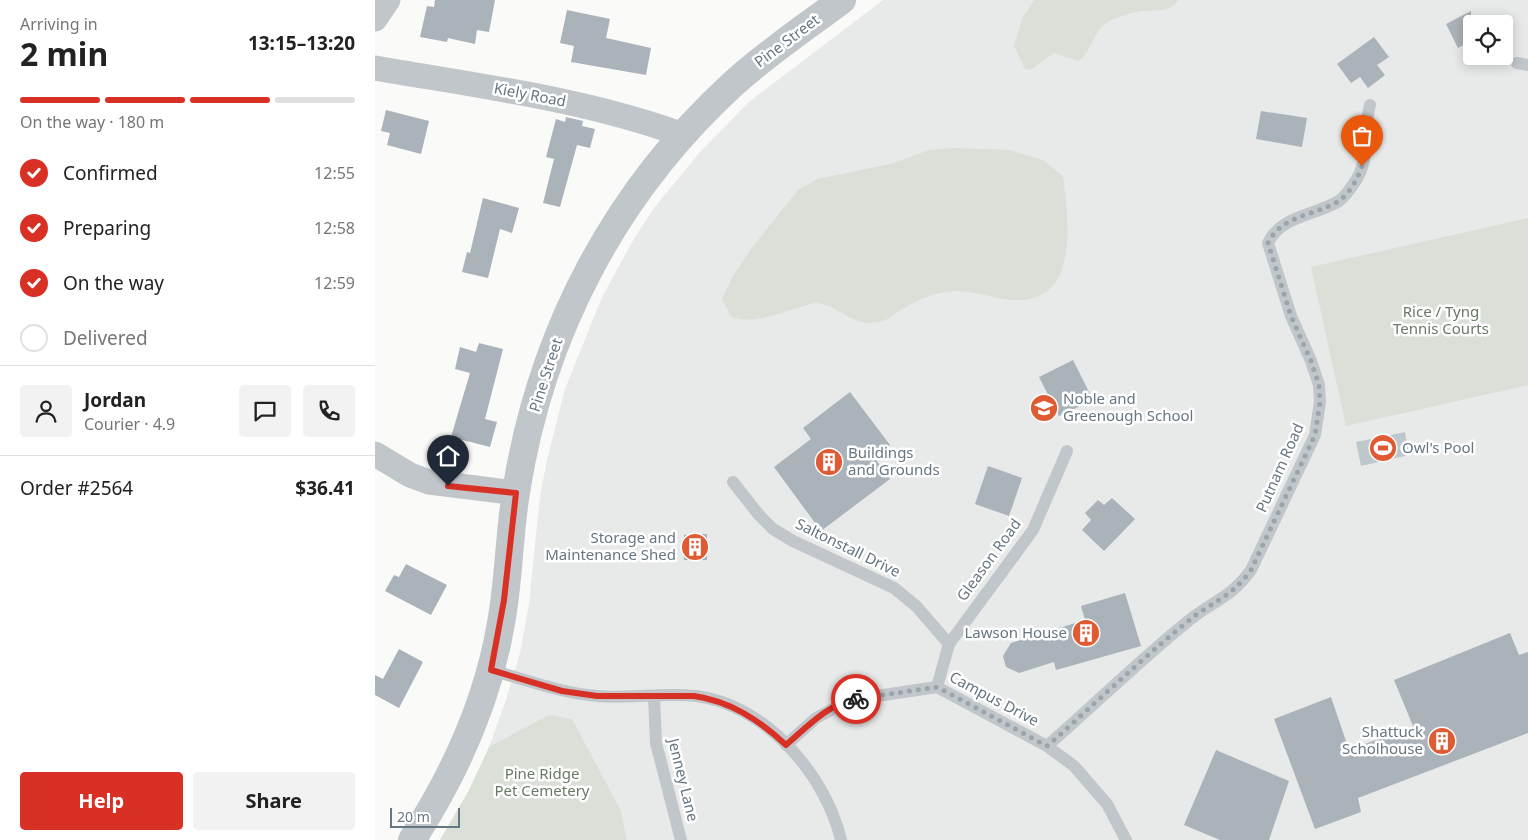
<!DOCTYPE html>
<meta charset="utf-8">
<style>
:root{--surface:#fff;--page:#f2f2f2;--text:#222;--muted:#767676;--line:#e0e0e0;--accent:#d93025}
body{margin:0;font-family:"Noto Sans",sans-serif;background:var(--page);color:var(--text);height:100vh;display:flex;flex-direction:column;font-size:19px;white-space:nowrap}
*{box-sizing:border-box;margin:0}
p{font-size:16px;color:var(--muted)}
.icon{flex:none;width:28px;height:28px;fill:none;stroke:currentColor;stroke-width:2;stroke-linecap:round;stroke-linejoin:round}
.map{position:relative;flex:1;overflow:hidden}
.details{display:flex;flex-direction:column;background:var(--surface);width:375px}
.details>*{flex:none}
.buttons{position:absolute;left:1088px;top:15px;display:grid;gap:10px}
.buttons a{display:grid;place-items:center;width:50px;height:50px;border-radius:5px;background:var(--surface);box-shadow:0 2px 12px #0003;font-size:25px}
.scale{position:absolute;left:15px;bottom:12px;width:70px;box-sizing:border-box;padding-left:5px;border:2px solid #667682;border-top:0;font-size:14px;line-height:18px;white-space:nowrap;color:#667682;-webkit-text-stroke:4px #fff;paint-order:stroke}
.pin{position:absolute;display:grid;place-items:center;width:42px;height:42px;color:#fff;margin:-51px -21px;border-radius:50% 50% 50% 0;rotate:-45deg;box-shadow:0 0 5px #0007}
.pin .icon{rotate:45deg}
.courier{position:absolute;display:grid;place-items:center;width:50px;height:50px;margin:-25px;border:4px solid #d93025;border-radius:50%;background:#fff;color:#222;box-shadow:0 1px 6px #0007}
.head em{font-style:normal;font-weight:700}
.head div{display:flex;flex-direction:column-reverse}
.head{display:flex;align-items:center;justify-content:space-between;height:85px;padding:0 20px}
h1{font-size:32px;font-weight:700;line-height:38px}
.bar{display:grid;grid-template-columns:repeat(4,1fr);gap:8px 5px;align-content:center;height:60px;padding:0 20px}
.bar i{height:6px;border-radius:4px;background:var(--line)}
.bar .selected{background:var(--accent)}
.bar p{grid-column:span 4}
.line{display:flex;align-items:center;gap:12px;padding:0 20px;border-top:1px solid var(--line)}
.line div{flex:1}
.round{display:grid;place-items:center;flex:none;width:52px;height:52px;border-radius:5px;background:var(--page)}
ol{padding:0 20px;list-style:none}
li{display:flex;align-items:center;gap:15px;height:55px}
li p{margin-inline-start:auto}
li .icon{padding:5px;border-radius:50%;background:var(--accent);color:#fff;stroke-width:4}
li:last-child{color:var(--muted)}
li i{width:28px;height:28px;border:2px solid var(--line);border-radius:50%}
.button{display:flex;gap:10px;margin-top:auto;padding:10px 20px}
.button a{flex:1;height:58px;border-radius:5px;background:var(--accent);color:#fff;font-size:20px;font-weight:700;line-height:58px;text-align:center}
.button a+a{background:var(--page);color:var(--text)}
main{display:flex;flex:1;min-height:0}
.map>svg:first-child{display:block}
.built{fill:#e8e9e9;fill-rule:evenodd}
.green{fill:#dadfd7}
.water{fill:#bdc7cc}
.building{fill:#aab3b9}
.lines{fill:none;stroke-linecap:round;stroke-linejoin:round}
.service{stroke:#c1c6ca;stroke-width:12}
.minor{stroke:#c1c6ca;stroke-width:25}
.tertiary{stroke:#c1c6ca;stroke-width:28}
.done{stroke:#9aa4ab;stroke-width:5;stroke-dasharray:0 9}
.route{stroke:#d93025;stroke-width:6}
.labels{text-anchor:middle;stroke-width:5;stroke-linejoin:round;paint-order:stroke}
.street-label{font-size:15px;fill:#667682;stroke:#fff}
.park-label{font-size:15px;fill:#687a65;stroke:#fff}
.poi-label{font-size:15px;fill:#667682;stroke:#fff;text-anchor:start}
</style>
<main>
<section class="details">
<div class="head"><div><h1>2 min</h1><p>Arriving in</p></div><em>13:15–13:20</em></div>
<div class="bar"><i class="selected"></i><i class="selected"></i><i class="selected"></i><i></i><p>On the way · 180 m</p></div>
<ol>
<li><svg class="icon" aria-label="check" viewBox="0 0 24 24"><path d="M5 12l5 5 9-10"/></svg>Confirmed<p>12:55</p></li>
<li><svg class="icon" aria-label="check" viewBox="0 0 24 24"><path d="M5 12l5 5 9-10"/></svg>Preparing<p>12:58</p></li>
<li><svg class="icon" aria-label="check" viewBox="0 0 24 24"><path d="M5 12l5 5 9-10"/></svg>On the way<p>12:59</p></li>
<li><i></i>Delivered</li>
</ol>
<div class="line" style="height:90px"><a class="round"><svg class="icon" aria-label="person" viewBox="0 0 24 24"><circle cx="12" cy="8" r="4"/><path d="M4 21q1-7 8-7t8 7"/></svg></a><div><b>Jordan</b><p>Courier · 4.9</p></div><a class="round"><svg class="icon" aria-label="chat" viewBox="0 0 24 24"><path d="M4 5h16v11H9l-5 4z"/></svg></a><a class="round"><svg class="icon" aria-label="phone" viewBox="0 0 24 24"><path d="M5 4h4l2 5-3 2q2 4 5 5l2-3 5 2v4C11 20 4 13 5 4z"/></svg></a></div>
<div class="line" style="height:65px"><div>Order #2564</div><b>$36.41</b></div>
<div class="button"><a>Help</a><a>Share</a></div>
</section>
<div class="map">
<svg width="1153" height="840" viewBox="0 0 1153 840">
<rect width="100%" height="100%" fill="#fafaf8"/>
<!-- built -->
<path class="built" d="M508 0H1153V840H252L246 811 114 747 131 700 145 653 154 604 165 496 172 460 190 389 227 297 260 237 279 208 325 152 375 101ZM1096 24H1129V56H1096Z"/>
<!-- green -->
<g class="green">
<path d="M659 0H804C795 12 781 10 768 11 757 12 746 16 737 20 717 28 719 51 703 61L679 53 655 70 650 69 639 46 647 19Z"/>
<path d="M579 148 634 150 668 160 688 176C692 206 701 270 672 291 642 312 611 290 580 291 559 292 542 300 524 311 518 315 511 321 504 322 475 327 465 305 441 303 436 303 430 306 426 307 404 313 378 325 356 317L347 299 357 278 376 249 423 190 442 179 516 164 554 150Z"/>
<polygon points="1153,218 1153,385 971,426 936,267"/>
<polygon points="174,715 197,719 246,811 252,840 65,840 94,790 114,747"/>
</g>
<!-- water -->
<polygon class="water" points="1030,432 1034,455 986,466 981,442"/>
<!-- building -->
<g class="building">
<polygon points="60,0 120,0 114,32 102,30 100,44 73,38 72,42 45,37 52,6 59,7"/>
<polygon points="192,10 235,19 231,38 276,48 271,75 196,62 199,46 185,43"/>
<polygon points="1096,11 1096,41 1083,48 1071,24"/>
<polygon points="999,37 1014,57 1002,65 1010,75 993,88 985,77 976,83 962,64"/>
<polygon points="11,110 54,121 46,154 12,145 15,133 6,131"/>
<polygon points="886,111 932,118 927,147 881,139"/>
<polygon points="191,117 208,121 207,126 220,129 215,148 202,145 185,207 168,203 179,159 171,157 181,119 190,122"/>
<polygon points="108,198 144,208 137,233 125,229 113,278 87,272 92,252 95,253"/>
<polygon points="104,343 128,349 110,419 122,422 115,447 76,437 95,373 80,369 85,347 101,352"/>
<polygon points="698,360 718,400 684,416 664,377"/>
<polygon points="475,392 515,445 499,457 515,479 446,531 399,467 436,439 428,428"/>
<polygon points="613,466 647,478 634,516 600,504"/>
<polygon points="737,498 760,519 729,551 707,530 716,520 710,513 723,500 729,505"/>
<polygon points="332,534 332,560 309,560 309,535"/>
<polygon points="31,564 72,585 56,615 10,591 19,575 24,577"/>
<polygon points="750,593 766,646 681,670 679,662 644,673 631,667 628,656 636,643 710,620 706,606"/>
<polygon points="1135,633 1144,655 1153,652 1153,733 983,798 986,812 940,829 899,719 956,697 974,750 1038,726 1019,680"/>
<polygon points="24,649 48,662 24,708 0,695 0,675 8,679"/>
<polygon points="841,750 914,781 894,840 845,840 809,825"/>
</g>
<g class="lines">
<!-- service -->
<g class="service">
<polyline points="1142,63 1153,65"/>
<polyline points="358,482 384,515 398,529 418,541 519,588 541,606 574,644"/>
<path d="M116 670C151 680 186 693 222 696 255 699 288 692 321 696 390 704 451 775 466 840"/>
<polyline points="562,687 574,644 658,530 692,451"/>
<polyline points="279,697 281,743 306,840"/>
<polyline points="411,745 441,718 475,700 562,687 672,746 699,766 732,804 751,840"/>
<path d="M672 746C719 705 764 661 812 622 837 601 855 599 876 570L940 435 945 402 944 385 936 361 916 316 893 243C905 216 941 215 964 201 972 195 978 185 983 177 995 154 988 129 995 105"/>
</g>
<!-- minor -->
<g class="minor">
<polyline points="0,19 13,0"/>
<path d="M0 68C104 86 209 99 308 135"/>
<polyline points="0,454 35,475 54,482 141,493"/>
</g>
<!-- tertiary -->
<path class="tertiary" d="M37 840C79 775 113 701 126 623 134 580 134 535 141 492 166 333 240 192 358 84 392 53 431 27 467 0"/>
</g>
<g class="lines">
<!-- done -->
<path class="done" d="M481 699 562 687 672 746C719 705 764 661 812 622 837 601 855 599 876 570L940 435 945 402 944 385 936 361 916 316 893 243C905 216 941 215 964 201 975 193 983 178 987 166"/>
<!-- route -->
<path class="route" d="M73 486 141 493 129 600 116 670 187 691 222 696H319C355 701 384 720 411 745 431 728 454 703 481 699"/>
</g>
<!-- icons -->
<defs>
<symbol id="school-disc" viewBox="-11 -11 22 22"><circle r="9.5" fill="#df5b33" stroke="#fff"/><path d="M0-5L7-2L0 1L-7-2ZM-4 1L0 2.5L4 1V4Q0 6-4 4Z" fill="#fff"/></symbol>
<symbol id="stadium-disc" viewBox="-11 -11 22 22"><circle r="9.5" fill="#df5b33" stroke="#fff"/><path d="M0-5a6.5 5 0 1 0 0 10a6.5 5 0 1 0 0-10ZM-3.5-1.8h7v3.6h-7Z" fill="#fff"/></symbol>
<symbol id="building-disc" viewBox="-11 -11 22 22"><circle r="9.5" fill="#df5b33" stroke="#fff"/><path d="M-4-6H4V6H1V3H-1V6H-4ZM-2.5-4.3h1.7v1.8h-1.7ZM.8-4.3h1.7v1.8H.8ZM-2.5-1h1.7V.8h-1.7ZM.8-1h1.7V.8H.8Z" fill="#fff"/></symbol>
</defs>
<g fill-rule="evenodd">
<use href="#school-disc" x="653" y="392" width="32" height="32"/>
<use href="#stadium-disc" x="992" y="432" width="32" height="32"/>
<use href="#building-disc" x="438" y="446" width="32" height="32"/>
<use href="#building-disc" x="304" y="531" width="32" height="32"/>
<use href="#building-disc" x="695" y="617" width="32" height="32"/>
<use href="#building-disc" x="1051" y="725" width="32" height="32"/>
</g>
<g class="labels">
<!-- street labels -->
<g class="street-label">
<text transform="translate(412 41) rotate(-37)" y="5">Pine Street</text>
<text transform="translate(155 95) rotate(11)" y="5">Kiely Road</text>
<text transform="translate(171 375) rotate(-72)" y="5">Pine Street</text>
<text transform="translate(905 468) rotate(-66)" y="5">Putnam Road</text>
<text transform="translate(473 548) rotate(26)" y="5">Saltonstall Drive</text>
<text transform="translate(614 560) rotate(-54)" y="5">Gleason Road</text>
<text transform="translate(619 699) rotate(28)" y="5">Campus Drive</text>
<text transform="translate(308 780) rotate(76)" y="5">Jenney Lane</text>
</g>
<!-- park labels -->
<g class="park-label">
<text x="1066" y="317">Rice / Tyng<tspan x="1066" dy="17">Tennis Courts</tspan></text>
<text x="167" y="779">Pine Ridge<tspan x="167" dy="17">Pet Cemetery</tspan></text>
</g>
<!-- poi labels -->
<g class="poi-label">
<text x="688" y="404">Noble and<tspan x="688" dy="17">Greenough School</tspan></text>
<text x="1027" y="453">Owl's Pool</text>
<text x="473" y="458">Buildings<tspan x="473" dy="17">and Grounds</tspan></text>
<text x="301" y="543" text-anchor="end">Storage and<tspan x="301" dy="17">Maintenance Shed</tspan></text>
<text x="692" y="638" text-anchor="end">Lawson House</text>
<text x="1048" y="737" text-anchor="end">Shattuck<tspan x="1048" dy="17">Scholhouse</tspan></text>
</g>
</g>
</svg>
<div class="buttons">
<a><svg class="icon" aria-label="locate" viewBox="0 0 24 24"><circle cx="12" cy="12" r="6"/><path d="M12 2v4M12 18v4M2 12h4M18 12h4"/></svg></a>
</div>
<div class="scale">20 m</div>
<div class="pin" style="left:987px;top:166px;background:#ea580c"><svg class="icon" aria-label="bag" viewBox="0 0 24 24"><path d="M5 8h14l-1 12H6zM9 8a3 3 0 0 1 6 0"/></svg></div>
<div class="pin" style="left:73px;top:486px;background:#1f2937"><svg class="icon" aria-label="home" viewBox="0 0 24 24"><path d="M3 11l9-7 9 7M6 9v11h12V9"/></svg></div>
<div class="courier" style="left:481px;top:699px"><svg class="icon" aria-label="bike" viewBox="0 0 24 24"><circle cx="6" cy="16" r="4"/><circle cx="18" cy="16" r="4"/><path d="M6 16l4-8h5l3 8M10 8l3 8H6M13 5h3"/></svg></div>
</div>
</main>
